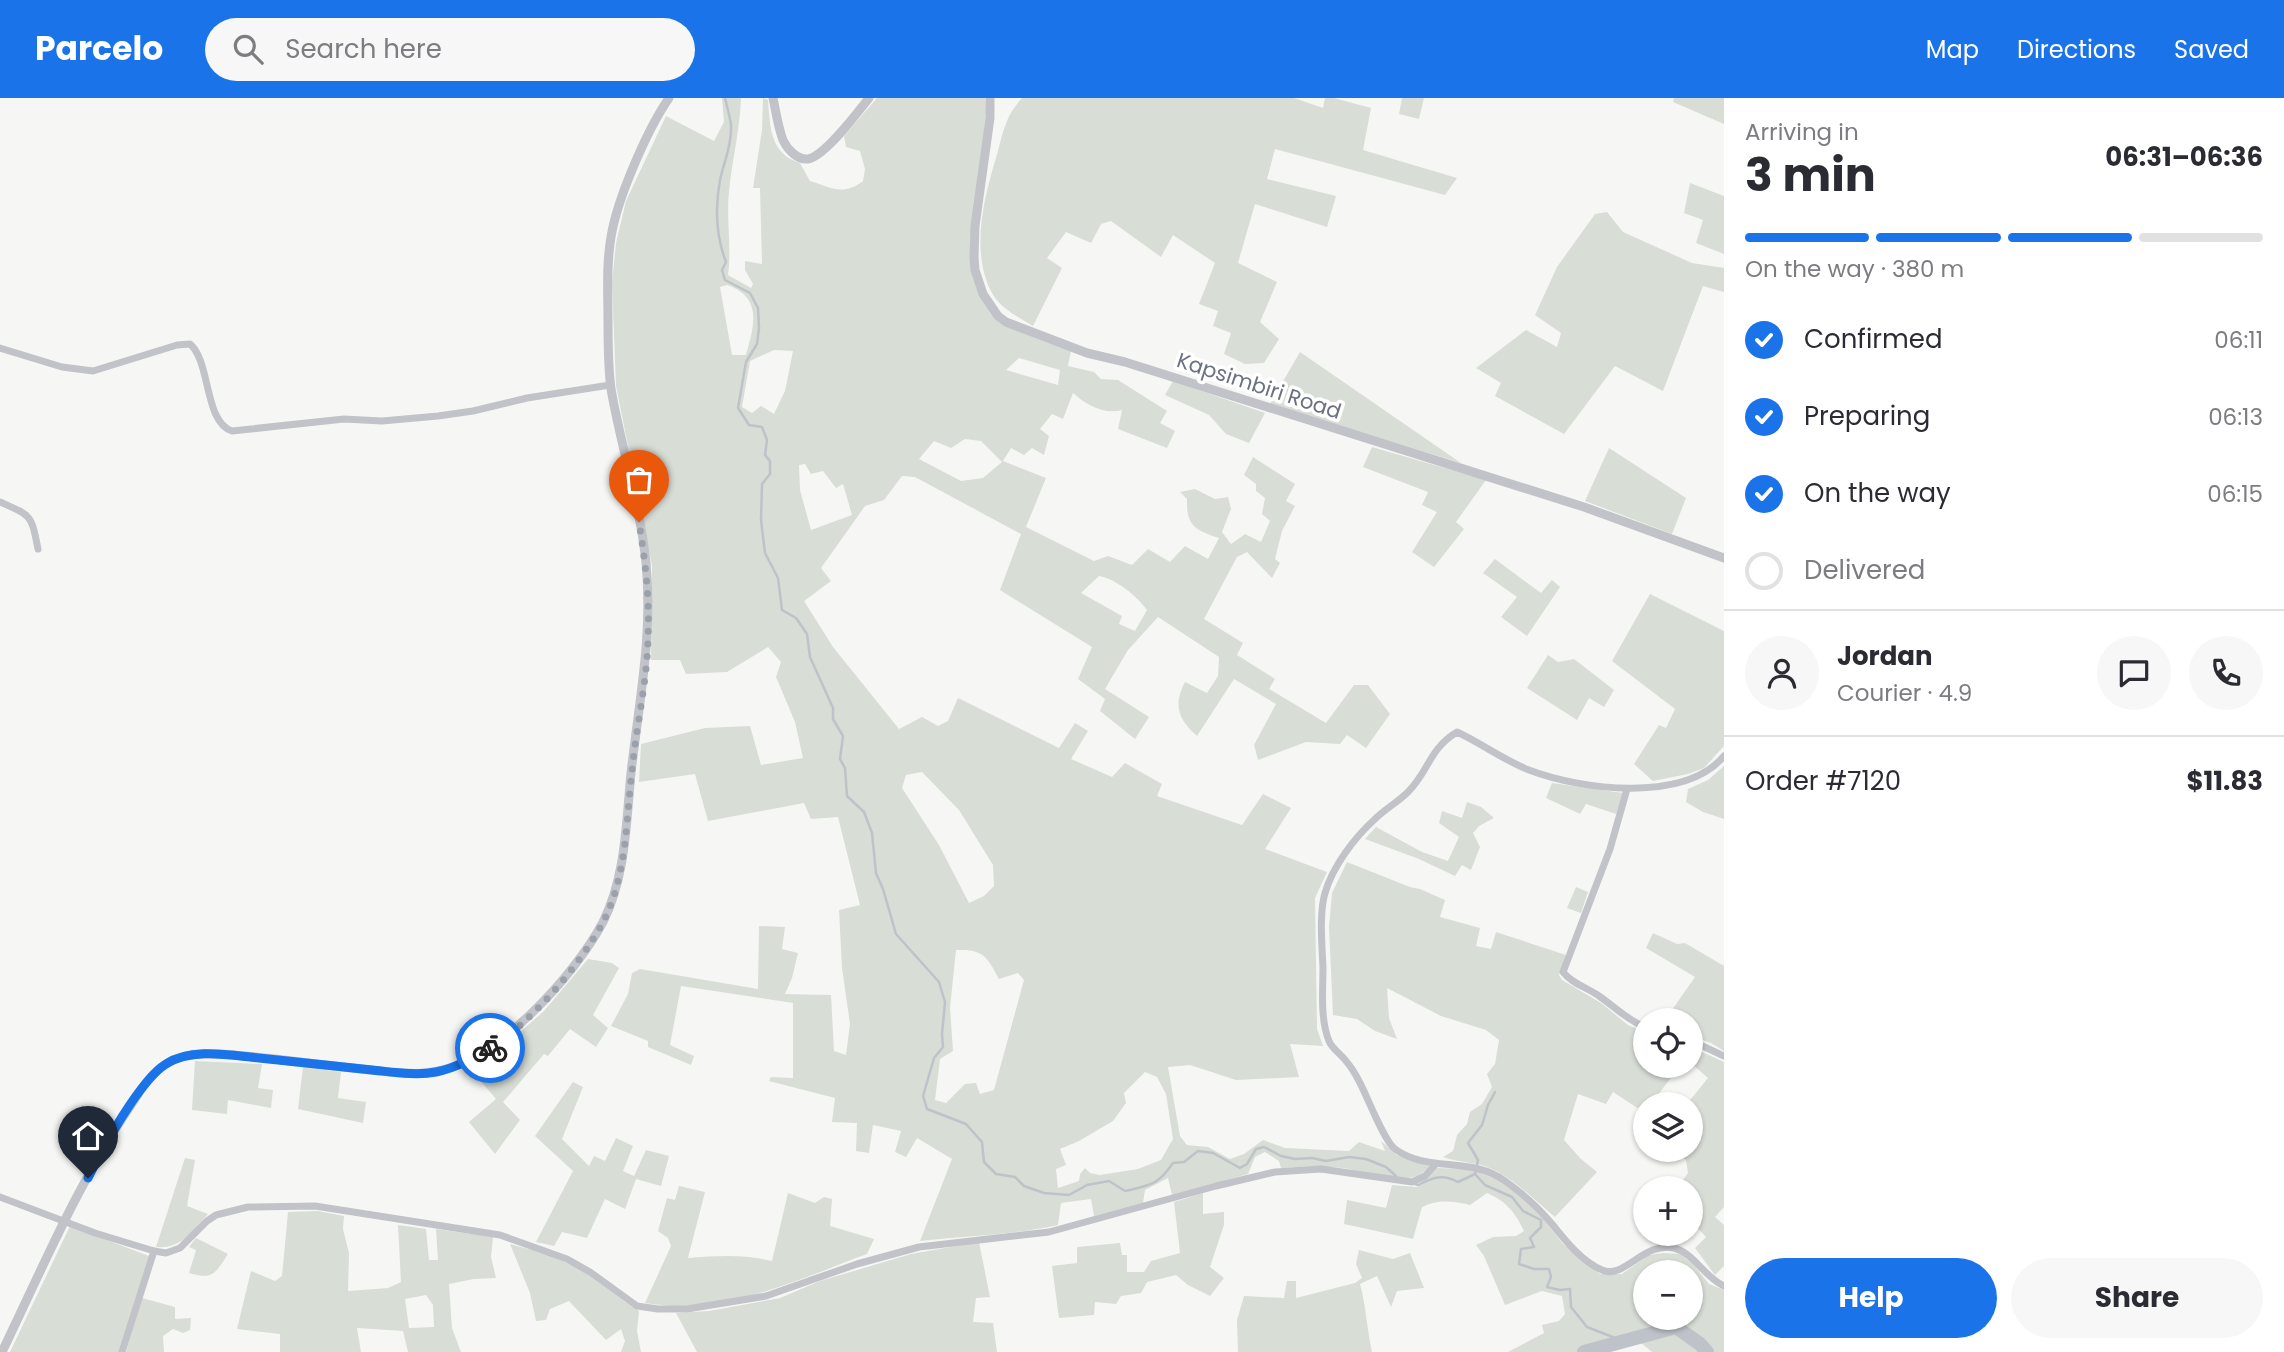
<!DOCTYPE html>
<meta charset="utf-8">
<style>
:root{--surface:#fff;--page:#f7f7f7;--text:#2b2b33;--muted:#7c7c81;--line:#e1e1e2;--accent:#1a73e8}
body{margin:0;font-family:Poppins,sans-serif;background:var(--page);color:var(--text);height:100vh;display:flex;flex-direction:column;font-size:26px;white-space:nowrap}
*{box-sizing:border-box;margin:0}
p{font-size:23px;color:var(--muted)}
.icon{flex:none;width:38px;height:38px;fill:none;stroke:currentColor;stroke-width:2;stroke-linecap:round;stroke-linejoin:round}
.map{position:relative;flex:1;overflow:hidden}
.sheet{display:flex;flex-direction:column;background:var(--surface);width:560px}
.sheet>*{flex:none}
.buttons{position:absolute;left:1633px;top:910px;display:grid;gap:14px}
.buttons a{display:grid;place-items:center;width:70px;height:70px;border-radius:50%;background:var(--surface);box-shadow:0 2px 5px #0004;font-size:35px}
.pin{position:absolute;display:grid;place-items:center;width:60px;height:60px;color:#fff;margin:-72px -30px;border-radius:50% 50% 50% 0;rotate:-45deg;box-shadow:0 0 7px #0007}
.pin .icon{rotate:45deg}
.courier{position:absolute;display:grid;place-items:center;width:70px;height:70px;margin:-35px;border:5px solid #1a73e8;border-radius:50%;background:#fff;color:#222;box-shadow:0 2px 9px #0007}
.summary em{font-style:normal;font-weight:700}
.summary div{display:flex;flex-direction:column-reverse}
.summary{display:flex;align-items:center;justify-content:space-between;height:119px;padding:0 21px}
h1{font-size:46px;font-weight:700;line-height:52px}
.bar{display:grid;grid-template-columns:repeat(4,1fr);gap:10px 7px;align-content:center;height:84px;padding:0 21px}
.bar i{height:9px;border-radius:5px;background:var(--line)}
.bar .selected{background:var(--accent)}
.bar p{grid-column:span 4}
.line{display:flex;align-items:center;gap:18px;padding:0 21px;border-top:2px solid var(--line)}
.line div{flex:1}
.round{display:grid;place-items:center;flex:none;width:74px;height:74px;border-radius:37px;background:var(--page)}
ol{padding:0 21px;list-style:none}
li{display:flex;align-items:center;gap:21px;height:77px}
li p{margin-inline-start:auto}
li .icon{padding:7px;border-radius:50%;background:var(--accent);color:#fff;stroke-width:4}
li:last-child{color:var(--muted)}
li i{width:38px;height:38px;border:4px solid var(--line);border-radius:50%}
.cta{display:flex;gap:14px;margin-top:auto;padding:14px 21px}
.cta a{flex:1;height:80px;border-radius:42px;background:var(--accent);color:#fff;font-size:28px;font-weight:700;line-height:80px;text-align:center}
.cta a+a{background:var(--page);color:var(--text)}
header{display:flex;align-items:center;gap:42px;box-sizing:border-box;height:98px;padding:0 35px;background:var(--accent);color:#fff}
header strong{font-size:33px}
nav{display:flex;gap:38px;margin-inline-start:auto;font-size:24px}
.search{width:490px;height:63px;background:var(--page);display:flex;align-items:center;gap:18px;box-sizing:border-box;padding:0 24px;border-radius:38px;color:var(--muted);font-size:26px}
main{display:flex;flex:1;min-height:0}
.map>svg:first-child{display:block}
.green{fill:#d8ddd6;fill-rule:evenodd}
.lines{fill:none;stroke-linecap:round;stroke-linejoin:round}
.stream{stroke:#bec3c9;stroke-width:2.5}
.river{stroke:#bec3c9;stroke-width:14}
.minor{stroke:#c1c3c8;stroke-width:7}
.tertiary{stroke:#c1c3c8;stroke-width:9}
.done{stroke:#9ba1aa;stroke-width:7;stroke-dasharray:0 12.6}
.route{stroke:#1a73e8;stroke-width:9}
.labels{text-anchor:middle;stroke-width:7;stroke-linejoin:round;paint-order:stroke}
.street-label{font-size:21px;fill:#6a7282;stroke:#fff}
</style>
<header>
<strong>Parcelo</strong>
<div class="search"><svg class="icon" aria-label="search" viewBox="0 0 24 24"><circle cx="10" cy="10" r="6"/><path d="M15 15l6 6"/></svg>Search here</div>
<nav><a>Map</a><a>Directions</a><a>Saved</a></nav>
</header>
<main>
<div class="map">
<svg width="1724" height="1254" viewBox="0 0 1724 1254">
<rect width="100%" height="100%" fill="#f6f7f5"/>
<!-- green -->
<g class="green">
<path d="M722 0H741C740 32 732 62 729 94 726 122 732 149 728 177L751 190 753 186 745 172V163L762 166 760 90H753L762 32 763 0 768 2C770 29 770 56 800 65L810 83C832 90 843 98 863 83L865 71 860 53 846 49 844 38 877 0H985L986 14 970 160C980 227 1015 232 1071 253L1068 268 1094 274 1101 281 1118 282 1167 313 1160 325 1175 333 1167 350 1118 331 1122 312C1104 317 1086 307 1073 295L1063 321 1052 316 1040 331 1049 338 1044 357 1032 350 1024 357 1011 350 1003 363 1046 380 1026 429 1094 463 1108 458 1132 467 1148 451 1170 464 1185 448 1208 461 1219 440C1195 432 1186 428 1187 401L1180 394 1195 391 1215 401 1228 399 1231 411 1222 434 1231 446 1245 436 1261 444 1270 423 1262 416 1265 400 1256 393V386L1244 377 1253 359 1295 386 1286 403 1295 408 1282 433 1275 461 1280 465 1272 480 1247 454 1237 459 1204 521 1243 545 1237 557 1275 581 1269 591 1326 625 1354 587H1368L1390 616 1366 650 1347 637 1340 646 1306 644 1258 662 1254 647 1276 606 1234 581 1197 638C1178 621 1173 607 1185 584L1207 595 1218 578 1219 559 1158 519 1128 552 1105 591 1149 619 1135 641 1100 613 1105 601 1078 581 1092 549 1000 492 1021 436 915 379 902 378 884 402 865 408 821 470 831 483 804 503 833 549 899 631 922 619 938 628 948 623 958 600 1059 650 1075 625 1088 633 1071 661 1112 679 1125 665 1162 686 1157 698 1242 727 1263 696 1291 710 1265 751 1327 774 1315 800 1317 931 1323 948 1290 946 1299 979 1236 982 1190 967 1168 969 1180 1038 1187 1047 1208 1049 1230 1061 1244 1056 1263 1042 1285 1050 1349 1053 1359 1044 1385 1053 1381 1043 1397 1057 1430 1068C1408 1094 1370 1073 1342 1070 1321 1068 1301 1069 1281 1070L1279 1063 1265 1054 1255 1059 1248 1076 1172 1097 1168 1080 1145 1092 1143 1105 1094 1118 1091 1101 1061 1105 1058 1127C1013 1137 967 1138 920 1143L952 1061 917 1040 906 1059 895 1054 901 1033 873 1027 869 1055 856 1053 857 1025 832 1024 835 1000 769 983 771 979 793 980V905L681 888 670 947 694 958 691 967 648 949V943L611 928 628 896 632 875 640 871 758 891 759 828 785 829 782 851 798 855 792 880 785 896 831 897 834 953 846 957 850 926 842 870 839 812 860 807 838 719 811 721 804 705 708 723 695 676 639 684 641 646 705 630 750 628 761 667 803 660 795 624 776 579 781 564 768 549 727 574 686 576 680 562H651L652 468 616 288 612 185 616 145 626 103 666 18 714 43 724 24ZM727 187C763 199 754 228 746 257H732L720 189ZM774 252 793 253 785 293 774 316 761 308 752 315 742 309 750 263ZM1019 260 1060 272 1058 287 1006 272ZM965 341 981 343 1002 364 983 380 961 383 919 361 934 343 951 350ZM805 366 811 376 823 373 836 390 843 386 852 417 811 432 800 392 799 367ZM1099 478C1116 481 1137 498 1147 512L1135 533 1119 526 1122 518 1081 495ZM922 674 959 712 993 767 994 788 984 798 969 805 939 747 902 690 906 677ZM956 852C983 851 987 858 999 881L1018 875 1024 882 994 992 980 996 976 985 965 986 946 1005 935 1002 940 961 953 953 950 910ZM1145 974 1157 979 1166 996 1173 1041 1161 1062 1138 1071 1100 1077 1090 1075 1085 1070 1080 1076 1079 1083 1058 1090 1056 1071 1066 1067 1060 1051 1079 1043 1113 1023 1126 1005 1124 995Z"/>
<path d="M1022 0H1294L1323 10 1325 0H1334L1371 10 1363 52 1457 80 1445 97 1275 51 1267 81 1336 98 1327 129 1255 106 1238 165 1277 184 1260 224 1279 241 1264 265 1245 266 1224 256 1231 235 1213 228 1218 213 1199 206 1215 165 1173 137 1161 159 1111 123 1101 126 1091 145 1066 134 1047 160 1062 170 1033 228C1018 219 1000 210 992 195 969 152 985 96 998 53 1004 31 1006 18 1022 0Z"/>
<polygon points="1402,0 1424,0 1419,21 1399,16"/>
<polygon points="1674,0 1724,0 1724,26 1673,4"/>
<polygon points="1690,85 1724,98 1724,156 1696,145 1703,122 1684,115"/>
<polygon points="1607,114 1623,134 1692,165 1724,170 1724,194 1703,188 1663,293 1615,268 1564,336 1495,298 1501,285 1476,270 1526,232 1557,249 1561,235 1535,217 1557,169 1595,116"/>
<polygon points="1300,254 1461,365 1270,306"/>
<polygon points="1173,283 1265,315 1249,345 1226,336 1209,317 1165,297"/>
<polygon points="1372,349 1486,382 1456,424 1464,431 1434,469 1412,454 1437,414 1422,407 1428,394 1363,369"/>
<polygon points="1609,350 1686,400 1672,436 1585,403"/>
<polygon points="1495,461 1541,495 1552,482 1560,489 1527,538 1501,519 1517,499 1483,475"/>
<polygon points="1650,496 1724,533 1724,648 1704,670 1688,676 1653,683 1634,666 1659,627 1666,630 1675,611 1612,563"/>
<polygon points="1548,557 1558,564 1574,561 1614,592 1604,609 1589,600 1577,622 1527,590"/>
<polygon points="1724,668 1724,721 1703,714 1686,704 1688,691 1708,682"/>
<polygon points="1552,685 1623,695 1616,716 1586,706 1580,716 1546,700"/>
<polygon points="1467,704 1481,709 1494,720 1479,728 1473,735 1480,749 1471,772 1462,767 1455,778 1419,761 1365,741 1376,729 1422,754 1448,763 1459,739 1439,725 1442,713 1462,720"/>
<path d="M1347 764 1410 789 1420 791 1445 802 1440 819 1480 830 1476 848 1491 851 1496 834 1566 857 1559 877 1562 882 1601 905 1628 927 1645 934V968H1680L1651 1006H1645V1015L1613 994 1606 1006 1578 996 1564 1042 1581 1061 1597 1074 1555 1119C1534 1102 1513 1079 1487 1069 1473 1064 1457 1064 1443 1059L1453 1053 1457 1037 1467 1026 1470 1014 1482 1006 1492 989 1487 976 1495 966 1499 942 1486 932 1441 918 1387 890 1389 920 1397 941 1375 933 1357 921 1333 917 1329 829 1332 795Z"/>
<polygon points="1576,789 1588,794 1581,815 1567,810"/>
<polygon points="1653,835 1677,846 1685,845 1724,868 1724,953 1711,945 1691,938 1690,922 1665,922 1695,879 1646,850"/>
<polygon points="588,861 612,865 619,870 593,917 608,930 596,949 570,931 548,958 544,956 503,1004 520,1022 495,1056 469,1024 496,1001 469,969 505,947 544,913"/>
<polygon points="1691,949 1724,964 1724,1109 1715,1119 1724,1127 1724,1168 1715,1177 1695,1150 1706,1139 1691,1123 1690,1090 1677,1090 1688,1075 1686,1062 1675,1053 1690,1052 1690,1006 1687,1006 1708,980 1691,965"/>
<polygon points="195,963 262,966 258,990 273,992 271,1010 228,1002 227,1016 192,1012"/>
<polygon points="303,969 341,974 338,1000 366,1004 363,1025 298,1011"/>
<polygon points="573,984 583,989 562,1041 589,1068 594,1058 605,1063 616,1040 633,1048 623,1073 634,1078 646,1052 669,1058 661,1088 636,1081 625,1111 605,1101 587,1140 562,1134 554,1148 536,1144 573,1073 535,1038"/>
<path d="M185 1060 195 1062 187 1108 208 1116C192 1133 182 1151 156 1149Z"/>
<path d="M1437 1070 1470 1071 1498 1082 1524 1101 1542 1119 1563 1146 1600 1176H1622L1649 1157 1663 1155 1680 1156 1692 1165 1709 1186 1724 1192V1254H1652L1641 1245 1631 1246 1608 1254H1508L1544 1235 1542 1227 1559 1223 1565 1216 1562 1198 1542 1193 1505 1207 1484 1158 1476 1147 1493 1139 1516 1138 1524 1133C1515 1114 1506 1103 1487 1095L1470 1107C1454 1103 1437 1101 1422 1109L1413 1141 1344 1126 1347 1102 1386 1110 1392 1087 1417 1089ZM1645 1174H1690V1220H1645Z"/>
<path d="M679 1088 705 1094 688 1160C717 1158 743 1156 772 1163L788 1095 815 1105 824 1099 832 1101 830 1128 874 1141 867 1156C797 1182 721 1219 645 1205L671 1148 668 1140 658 1133 667 1100 675 1102Z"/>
<polygon points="1203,1095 1203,1116 1224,1114 1224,1127 1210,1169 1224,1180 1210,1198 1188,1187 1176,1177 1147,1184 1141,1195 1121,1198 1116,1206 1095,1204 1094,1217 1059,1220 1052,1168 1077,1165 1077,1149 1120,1145 1122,1157 1127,1157 1127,1174 1144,1174 1151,1163 1180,1155 1174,1104"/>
<path d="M318 1113 344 1118 343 1131 349 1155 348 1193 388 1190 401 1184 398 1127 426 1131 429 1162H438L436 1131 493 1139 491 1159 496 1180 474 1181 449 1186 452 1230 461 1254H408L403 1233 357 1230 361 1254H280V1236L237 1231 251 1173 275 1183 282 1178 288 1114ZM426 1197 433 1207 434 1229 409 1230 405 1201Z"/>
<polygon points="70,1128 149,1158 120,1254 10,1254"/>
<path d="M196 1140 228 1156C215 1176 213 1182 189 1175L196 1152 189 1149Z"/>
<polygon points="979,1144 990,1199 976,1200 973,1224 993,1225 997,1254 697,1254 676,1215 709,1213 780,1200 820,1183 911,1156"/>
<path d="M510 1146C536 1153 561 1160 584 1174 603 1186 619 1201 639 1213L637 1233 641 1254H621L625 1243 621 1231 606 1242 569 1203 550 1211 546 1222 536 1223 530 1195Z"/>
<path d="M1359 1152 1393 1161 1410 1155 1424 1190 1397 1193 1391 1209 1377 1178 1360 1186C1366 1208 1367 1231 1372 1254H1238L1237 1222 1244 1198 1284 1200 1287 1183H1296V1200L1355 1185 1362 1180 1356 1166Z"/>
<polygon points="142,1200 175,1209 175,1221 191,1220 190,1232 183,1235 173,1231 163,1238 164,1254 126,1254"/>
</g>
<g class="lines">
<!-- stream -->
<g class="stream">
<path d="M725 0C727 9 730 18 731 27 732 46 724 64 720 82 715 109 716 138 726 164L722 172 725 182 750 195 758 210 759 230 757 246 746 264 738 310 749 327 762 329 767 342 765 357 770 363V376L762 386 761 422 765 455 778 480 782 512 796 520 807 536 810 559 833 610V621L843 638 840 661 845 670 847 698 864 714 872 735 876 775 883 791 896 836 939 884 945 904 942 936 943 949 934 960 923 998 927 1011 966 1026 982 1044 984 1064 996 1076 1015 1079 1024 1088 1044 1095 1069 1097 1087 1087 1109 1083 1125 1093C1151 1087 1158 1087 1173 1065L1184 1064 1198 1053 1213 1055 1240 1070 1247 1066 1256 1051 1264 1049 1281 1058 1295 1061 1312 1060 1326 1063 1349 1059 1366 1061 1386 1069 1396 1078"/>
<polyline points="1475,1076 1478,1062 1468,1045 1482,1027 1488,1007 1495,994"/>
<path d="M1415 1086 1418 1087C1433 1079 1443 1076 1458 1084L1475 1076 1485 1087 1512 1099 1523 1113 1541 1122V1129L1530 1140 1534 1149 1521 1151 1519 1166 1534 1171H1549L1551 1179 1547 1189 1560 1192 1570 1191 1571 1209 1587 1229 1623 1243"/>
</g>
<!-- river -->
<polyline class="river" points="1584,1254 1676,1229 1700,1246 1707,1254"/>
<!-- minor -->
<g class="minor">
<path d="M0 250 62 269 93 273 177 247 190 246C211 264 204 324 232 333L344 321 382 323 438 318 473 313 527 300 610 287"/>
<path d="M0 404C32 418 31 416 38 451"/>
<path d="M1724 658C1685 705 1581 692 1529 672 1505 663 1481 645 1457 634 1429 651 1429 673 1408 694 1398 704 1385 711 1375 721 1354 740 1333 768 1325 795 1319 815 1322 848 1323 869 1323 893 1320 921 1329 943 1332 951 1341 956 1346 963 1352 970 1356 977 1360 985 1368 1000 1384 1043 1395 1051 1428 1075 1471 1058 1505 1083 1522 1095 1538 1109 1552 1126 1565 1142 1581 1163 1602 1172 1624 1182 1644 1143 1674 1150 1694 1155 1704 1179 1724 1188"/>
<path d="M1627 691 1610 751 1563 874C1571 885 1588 890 1599 898 1615 909 1627 922 1645 929"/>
<polyline points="1690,942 1724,958"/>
<polyline points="0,1099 95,1135 154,1153 166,1155 180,1150 207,1123 216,1117 248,1109 315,1108 500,1137 567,1161 590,1174 637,1208 658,1211 687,1211 766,1198 857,1166 919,1149 1049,1134 1216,1088 1275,1074 1321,1071 1412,1084 1425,1078 1435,1067"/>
<polyline points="122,1254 154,1153"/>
</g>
<!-- tertiary -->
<g class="tertiary">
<path d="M773 0C776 14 778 29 783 42 787 51 797 62 808 61 825 58 858 14 869 0"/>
<polyline points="990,0 990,20 975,128 974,159 975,172 983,196 998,218 1006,224 1087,255 1125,264 1584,409 1724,460"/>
<path d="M2 1254C42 1171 79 1083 131 1007 140 993 149 978 163 968 185 951 218 956 245 958 287 962 329 968 371 972 392 974 417 978 438 973 499 961 575 877 603 824 626 778 626 725 631 675 639 603 653 538 646 465 640 406 621 349 611 291 608 269 608 246 608 224 608 196 606 167 611 139 617 101 647 32 669 0"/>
</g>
</g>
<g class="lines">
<!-- done -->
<path class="done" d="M490 950C530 926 581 866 603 824 627 778 626 723 632 673 636 629 647 585 648 541 650 501 645 462 639 424"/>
<!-- route -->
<path class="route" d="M88 1080C102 1051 140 982 166 966 189 951 223 956 250 959 291 963 331 968 372 972 392 974 416 978 436 974 456 970 473 960 490 950"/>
</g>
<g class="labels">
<!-- street labels -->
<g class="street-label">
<text transform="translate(1259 288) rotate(18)" y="7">Kapsimbiri Road</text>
</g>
</g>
</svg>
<div class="buttons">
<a><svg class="icon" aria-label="locate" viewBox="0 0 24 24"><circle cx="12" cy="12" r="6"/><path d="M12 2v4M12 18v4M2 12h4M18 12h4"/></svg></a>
<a><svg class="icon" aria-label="layers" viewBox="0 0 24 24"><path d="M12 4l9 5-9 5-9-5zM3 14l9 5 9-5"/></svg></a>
<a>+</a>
<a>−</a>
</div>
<div class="pin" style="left:639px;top:424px;background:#ea580c"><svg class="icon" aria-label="bag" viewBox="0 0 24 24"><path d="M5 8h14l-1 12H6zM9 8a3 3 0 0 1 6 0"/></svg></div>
<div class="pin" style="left:88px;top:1080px;background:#1f2937"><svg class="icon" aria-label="home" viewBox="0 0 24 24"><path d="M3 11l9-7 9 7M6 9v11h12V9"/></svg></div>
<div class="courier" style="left:490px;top:950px"><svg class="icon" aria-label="bike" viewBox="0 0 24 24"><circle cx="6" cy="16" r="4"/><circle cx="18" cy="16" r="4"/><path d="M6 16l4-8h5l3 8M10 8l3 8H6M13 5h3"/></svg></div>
</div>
<section class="sheet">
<div class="summary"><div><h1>3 min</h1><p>Arriving in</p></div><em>06:31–06:36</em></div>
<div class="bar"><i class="selected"></i><i class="selected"></i><i class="selected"></i><i></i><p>On the way · 380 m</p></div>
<ol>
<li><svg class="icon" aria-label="check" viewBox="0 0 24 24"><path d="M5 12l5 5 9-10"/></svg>Confirmed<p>06:11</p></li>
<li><svg class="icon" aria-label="check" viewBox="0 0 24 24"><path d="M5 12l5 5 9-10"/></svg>Preparing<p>06:13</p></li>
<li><svg class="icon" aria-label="check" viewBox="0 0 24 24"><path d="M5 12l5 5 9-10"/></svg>On the way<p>06:15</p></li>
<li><i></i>Delivered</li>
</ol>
<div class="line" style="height:126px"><a class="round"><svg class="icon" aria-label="person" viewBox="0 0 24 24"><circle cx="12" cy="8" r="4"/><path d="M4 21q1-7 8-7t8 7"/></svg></a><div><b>Jordan</b><p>Courier · 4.9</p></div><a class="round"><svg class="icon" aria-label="chat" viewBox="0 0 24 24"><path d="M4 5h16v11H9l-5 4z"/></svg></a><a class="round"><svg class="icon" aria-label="phone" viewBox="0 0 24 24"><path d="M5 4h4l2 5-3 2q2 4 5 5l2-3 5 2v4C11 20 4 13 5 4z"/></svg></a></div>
<div class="line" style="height:91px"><div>Order #7120</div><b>$11.83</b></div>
<div class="cta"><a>Help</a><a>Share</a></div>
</section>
</main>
